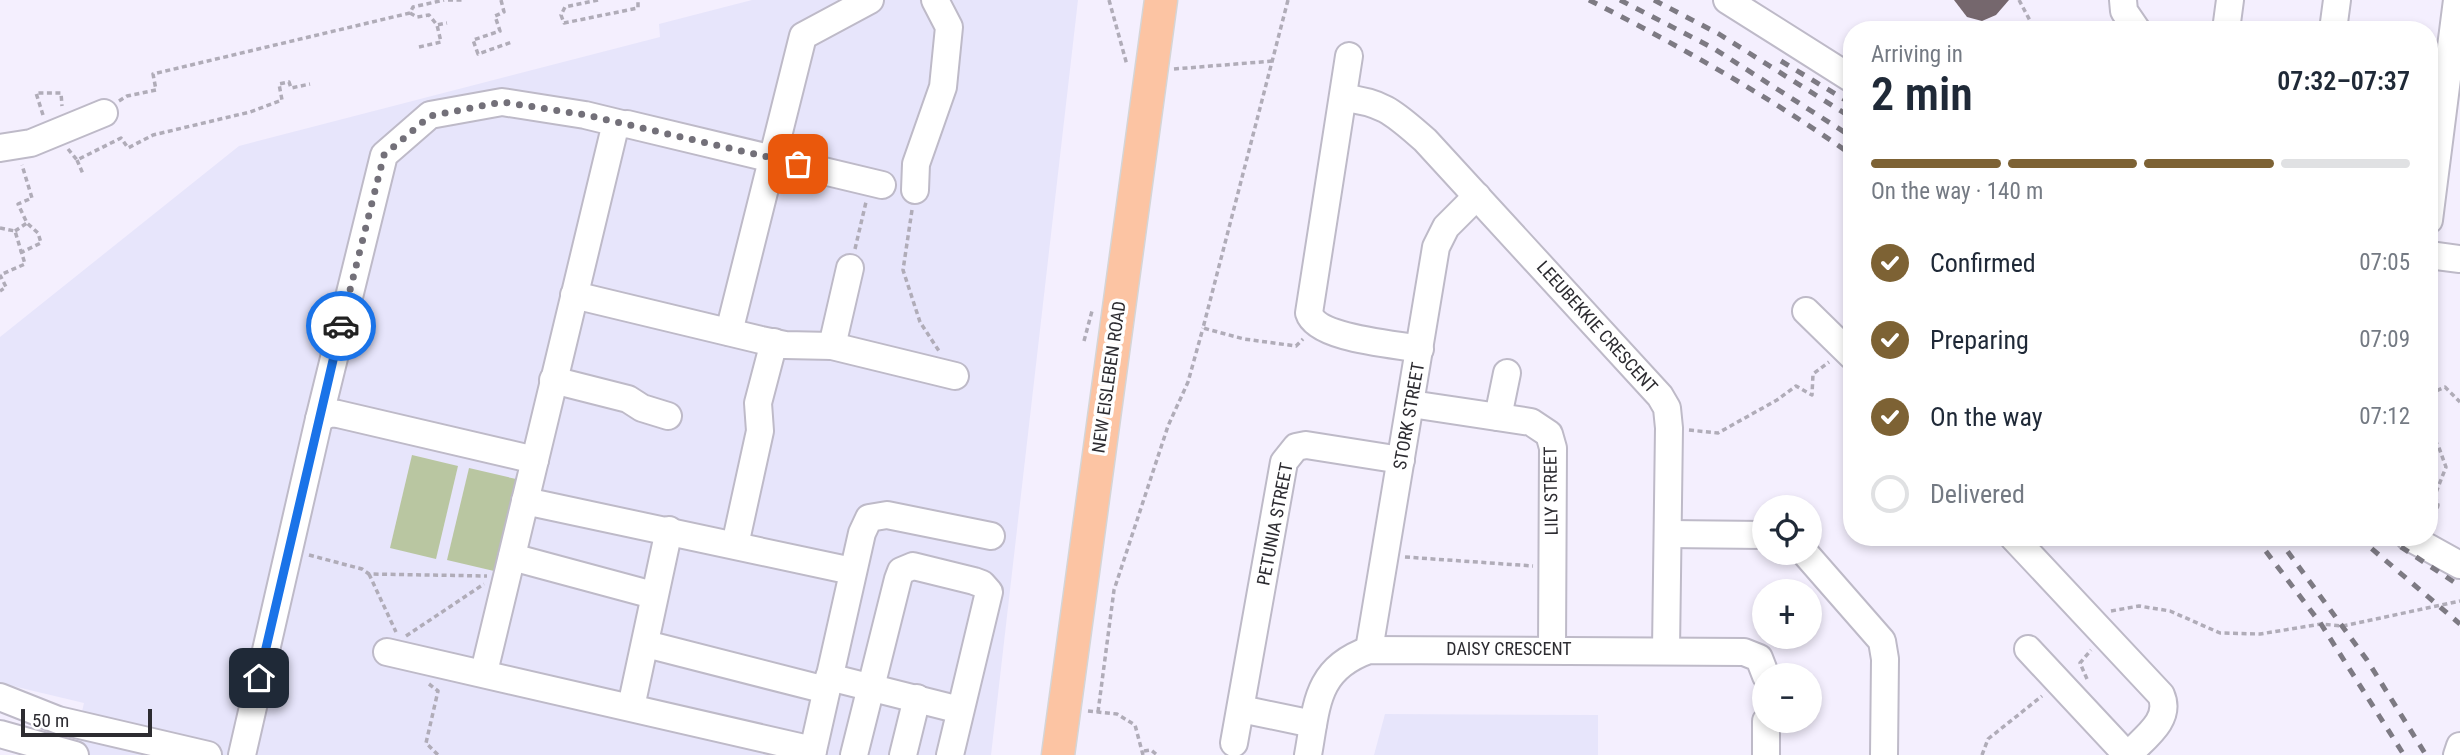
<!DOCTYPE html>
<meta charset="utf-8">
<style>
:root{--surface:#fff;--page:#f2f2f3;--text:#1f2937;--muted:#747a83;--line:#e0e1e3;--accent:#7d6234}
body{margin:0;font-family:"Roboto Condensed",sans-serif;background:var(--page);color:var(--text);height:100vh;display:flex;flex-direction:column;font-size:26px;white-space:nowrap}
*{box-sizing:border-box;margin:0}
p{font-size:23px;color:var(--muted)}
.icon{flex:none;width:38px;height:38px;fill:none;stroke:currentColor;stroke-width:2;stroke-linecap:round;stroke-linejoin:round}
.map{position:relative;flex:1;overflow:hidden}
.panel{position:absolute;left:1843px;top:21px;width:595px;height:525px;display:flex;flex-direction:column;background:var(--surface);border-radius:28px;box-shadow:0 4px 10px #0003}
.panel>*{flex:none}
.buttons{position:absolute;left:1752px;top:495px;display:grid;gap:14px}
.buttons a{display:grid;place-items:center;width:70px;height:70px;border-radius:50%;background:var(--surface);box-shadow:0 4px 10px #0003;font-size:35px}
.scale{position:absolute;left:21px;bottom:18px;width:131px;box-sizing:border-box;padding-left:7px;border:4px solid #2d2c31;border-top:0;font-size:19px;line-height:24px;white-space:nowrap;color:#2d2c31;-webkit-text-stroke:5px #fff;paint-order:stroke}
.pin{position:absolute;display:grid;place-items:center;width:60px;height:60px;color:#fff;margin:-30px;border-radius:14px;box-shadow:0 4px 10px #0006}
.courier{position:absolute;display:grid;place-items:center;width:70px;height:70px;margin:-35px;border:5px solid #1a73e8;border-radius:50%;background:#fff;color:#222;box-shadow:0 2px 9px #0007}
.head em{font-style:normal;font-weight:600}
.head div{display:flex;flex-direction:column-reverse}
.head{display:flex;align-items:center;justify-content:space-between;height:119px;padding:0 28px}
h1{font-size:46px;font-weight:600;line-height:52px}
.bar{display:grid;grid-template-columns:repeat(4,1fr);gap:10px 7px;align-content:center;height:84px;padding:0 28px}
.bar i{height:9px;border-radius:5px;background:var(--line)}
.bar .selected{background:var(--accent)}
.bar p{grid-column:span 4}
ol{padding:0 28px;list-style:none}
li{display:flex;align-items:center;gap:21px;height:77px}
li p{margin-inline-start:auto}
li .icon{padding:7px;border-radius:50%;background:var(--accent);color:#fff;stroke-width:4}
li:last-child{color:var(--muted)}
li i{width:38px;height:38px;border:4px solid var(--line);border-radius:50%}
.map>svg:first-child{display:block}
.education{fill:#e7e5fb}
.green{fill:#b9c6a1}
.building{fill:#75676d}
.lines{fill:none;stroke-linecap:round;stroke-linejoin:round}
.minor-casing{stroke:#bebac8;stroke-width:30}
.major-casing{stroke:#d5d5d6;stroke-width:35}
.path{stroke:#b0acb8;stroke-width:3.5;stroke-dasharray:5 3.5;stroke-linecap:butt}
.minor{stroke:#fff;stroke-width:26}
.major{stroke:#fcc4a3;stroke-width:32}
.rail{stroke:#7d7a83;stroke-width:5;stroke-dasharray:9 9;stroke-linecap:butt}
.done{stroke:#737079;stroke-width:7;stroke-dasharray:0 12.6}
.route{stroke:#1a73e8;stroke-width:9}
.labels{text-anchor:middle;stroke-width:7;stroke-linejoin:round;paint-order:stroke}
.street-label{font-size:18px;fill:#2d2c31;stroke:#fff}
</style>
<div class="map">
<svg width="2460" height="755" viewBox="0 0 2460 755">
<rect width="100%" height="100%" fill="#f4effe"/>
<!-- education -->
<g class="education">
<polygon points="752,0 1078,0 991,755 72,755 84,703 0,683 0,337 239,146 660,37 659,24"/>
<polygon points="1385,714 1598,715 1598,755 1374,755"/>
</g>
<!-- green -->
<g class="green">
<polygon points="412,455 458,466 436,559 390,548"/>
<polygon points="469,468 516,479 494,571 447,560"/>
</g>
<!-- building -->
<polygon class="building" points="1954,0 2009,0 1996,15 1982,21 1967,17"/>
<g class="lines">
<defs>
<g id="minor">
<polyline points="1727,0 1852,79"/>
<polyline points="2123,0 2124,11 2137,30"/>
<polyline points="2226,30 2230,0"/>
<polyline points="2333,30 2337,0"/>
<path d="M1349 56 1309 313C1317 339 1395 344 1420 349"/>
<path d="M1343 98C1384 102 1395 114 1425 140L1660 396 1667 408 1669 428 1666 650"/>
<polyline points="0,148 31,143 104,113"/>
<polyline points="915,190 916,164 943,87 949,27 935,0"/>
<polyline points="2429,220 2457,0"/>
<polyline points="2429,255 2460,259"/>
<polyline points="574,295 761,340 785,345 832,346 955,376"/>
<polyline points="1806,311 1852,356"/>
<polyline points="729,332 803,36 870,0"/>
<polyline points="832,346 850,268"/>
<polyline points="553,380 628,399 642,408 668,416"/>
<polyline points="1411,404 1531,422 1549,434 1553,448 1552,649"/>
<polyline points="1498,417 1507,373"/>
<polyline points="319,419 384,155 430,115 502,102 585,115 622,124"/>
<polyline points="525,501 852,571"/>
<polyline points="1668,534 1764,535"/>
<path d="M2013 537 2161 695C2172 720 2144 738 2128 755"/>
<polyline points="2409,537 2460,565"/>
<polyline points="735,545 760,431 758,403 774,342"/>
<polyline points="1805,553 1882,641 1885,659 1884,755"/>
<polyline points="512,557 653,595"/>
<polyline points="646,644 826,690"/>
<polyline points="2028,649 2127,755"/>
<polyline points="1369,650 1436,247 1446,227 1477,196"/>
<polyline points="387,652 813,750"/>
<polyline points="484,672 615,127 627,124 882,185"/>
<polyline points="829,677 960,710"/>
<polyline points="0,697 58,720 208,755"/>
<polyline points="631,707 669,530"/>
<polyline points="1241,709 1313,724"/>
<polyline points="0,734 75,755"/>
<polyline points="1234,743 1284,462 1296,447 1306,445 1401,460"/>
<polyline points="242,755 319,419 330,413 338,414 535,460"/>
<polyline points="812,755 862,533 869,518 887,515 991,536"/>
<polyline points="854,755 898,579 901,571 913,566 974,581 982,584 989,592 950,755"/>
<polyline points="903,755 917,698"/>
<path d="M1308 755C1317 706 1315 669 1369 650L1744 652 1759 658 1766 676"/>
<polyline points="1766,755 1766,721"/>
<polyline points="2457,755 2460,746"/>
</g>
<polyline id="major" points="1058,755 1161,0"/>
</defs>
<!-- minor casing -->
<use href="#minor" class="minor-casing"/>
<!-- major casing -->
<use href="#major" class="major-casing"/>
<!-- path -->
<g class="path">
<polyline points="448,0 464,0"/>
<polyline points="501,0 504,12 495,16 500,31 473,40 478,54 512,42"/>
<polyline points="598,0 565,7 561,15 564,23 638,8 638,0"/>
<polyline points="1109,0 1127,65"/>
<polyline points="1288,0 1203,328 1244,339 1296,346 1303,339"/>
<polyline points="2019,0 2035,30"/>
<polyline points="410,13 417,17 429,15 437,25 447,23"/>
<polyline points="419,47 441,42 437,25"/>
<polyline points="1174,69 1273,61"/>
<polyline points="119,101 127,96 156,90 153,74 410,13 413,7 444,0"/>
<polyline points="43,115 36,93 61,93 62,106"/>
<polyline points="68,149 77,160 121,138 128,148 153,135 250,112 282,100 279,84 289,82 291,88 310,84"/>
<polyline points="77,160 83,174"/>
<polyline points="912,210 903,270 920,322 939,351"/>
<polyline points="0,228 15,231 25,264 0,275 6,287 0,291"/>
<polyline points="15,231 27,223 18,204 32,198 22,165"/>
<polyline points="855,249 866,202"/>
<polyline points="20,253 41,243 38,233 27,223"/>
<polyline points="1084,341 1092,311"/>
<polyline points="2429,394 2445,387 2460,402"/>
<polyline points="1689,430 1718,433 1777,400 1796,386 1812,395 1813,374 1829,362"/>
<polyline points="2429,434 2438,445 2446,467 2435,495 2438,505 2433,526"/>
<polyline points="309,555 362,569 369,574 487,576"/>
<polyline points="1405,557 1533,566"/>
<polyline points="369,574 396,632"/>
<polyline points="2111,611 2139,606 2170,611 2220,633 2260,634 2321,624 2343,626 2460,601"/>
<polyline points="406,636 484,584"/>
<polyline points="2087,679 2080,663 2091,650"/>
<polyline points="429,684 438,691 426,743 438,755"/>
<polyline points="1088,711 1117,714 1135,725 1143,755"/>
<polyline points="1098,712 1114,590 1168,426 1188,382 1203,328"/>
<polyline points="1144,751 1151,750 1157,755"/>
<polyline points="1982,755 1988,739 2042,696"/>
</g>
<!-- minor -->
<use href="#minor" class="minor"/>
<!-- major -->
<use href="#major" class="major"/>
<!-- rail -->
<g class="rail">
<path d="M1589 0C1680 46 1768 96 1852 155"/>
<polyline points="1620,0 1713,48 1852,137"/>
<polyline points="1654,0 1719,34 1852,118"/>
<polyline points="1781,61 1852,104"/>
<polyline points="2255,537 2321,624 2404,755"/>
<polyline points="2277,537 2367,660 2426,755"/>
<polyline points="2358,537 2460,624"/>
<polyline points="2386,537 2460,586"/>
</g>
</g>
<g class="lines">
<!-- done -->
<polyline class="done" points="341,326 384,155 430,116 502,102 586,115 798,164"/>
<!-- route -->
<polyline class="route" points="259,678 341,326"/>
</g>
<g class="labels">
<!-- street labels -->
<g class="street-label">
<text transform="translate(1597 327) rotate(48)" y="6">LEEUBEKKIE CRESCENT</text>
<text transform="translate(1109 377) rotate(-82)" y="6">NEW EISLEBEN ROAD</text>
<text transform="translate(1409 416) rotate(-80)" y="6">STORK STREET</text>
<text transform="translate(1551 491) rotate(-91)" y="6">LILY STREET</text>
<text transform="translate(1275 524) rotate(-79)" y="6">PETUNIA STREET</text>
<text x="1509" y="655">DAISY CRESCENT</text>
</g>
</g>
</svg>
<div class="buttons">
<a><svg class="icon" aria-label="locate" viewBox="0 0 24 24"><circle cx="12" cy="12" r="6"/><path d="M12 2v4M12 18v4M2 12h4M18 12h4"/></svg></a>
<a>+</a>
<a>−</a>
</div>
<div class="scale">50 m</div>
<div class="pin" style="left:798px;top:164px;background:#ea580c"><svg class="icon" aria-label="bag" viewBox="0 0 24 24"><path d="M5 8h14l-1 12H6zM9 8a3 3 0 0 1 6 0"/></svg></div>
<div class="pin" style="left:259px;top:678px;background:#1f2937"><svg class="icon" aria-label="home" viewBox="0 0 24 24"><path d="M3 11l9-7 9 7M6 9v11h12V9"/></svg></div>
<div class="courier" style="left:341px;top:326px"><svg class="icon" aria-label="car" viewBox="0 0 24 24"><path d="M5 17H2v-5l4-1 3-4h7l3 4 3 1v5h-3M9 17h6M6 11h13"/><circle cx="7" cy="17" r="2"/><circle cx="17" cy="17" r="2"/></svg></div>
<section class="panel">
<div class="head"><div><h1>2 min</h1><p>Arriving in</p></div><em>07:32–07:37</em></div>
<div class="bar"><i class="selected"></i><i class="selected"></i><i class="selected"></i><i></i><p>On the way · 140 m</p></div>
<ol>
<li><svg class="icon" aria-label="check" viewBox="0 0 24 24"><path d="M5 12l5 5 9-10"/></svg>Confirmed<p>07:05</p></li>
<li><svg class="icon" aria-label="check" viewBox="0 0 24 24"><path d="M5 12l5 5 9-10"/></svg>Preparing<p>07:09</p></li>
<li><svg class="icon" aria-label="check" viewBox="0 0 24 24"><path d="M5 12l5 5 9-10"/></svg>On the way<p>07:12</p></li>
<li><i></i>Delivered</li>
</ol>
</section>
</div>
